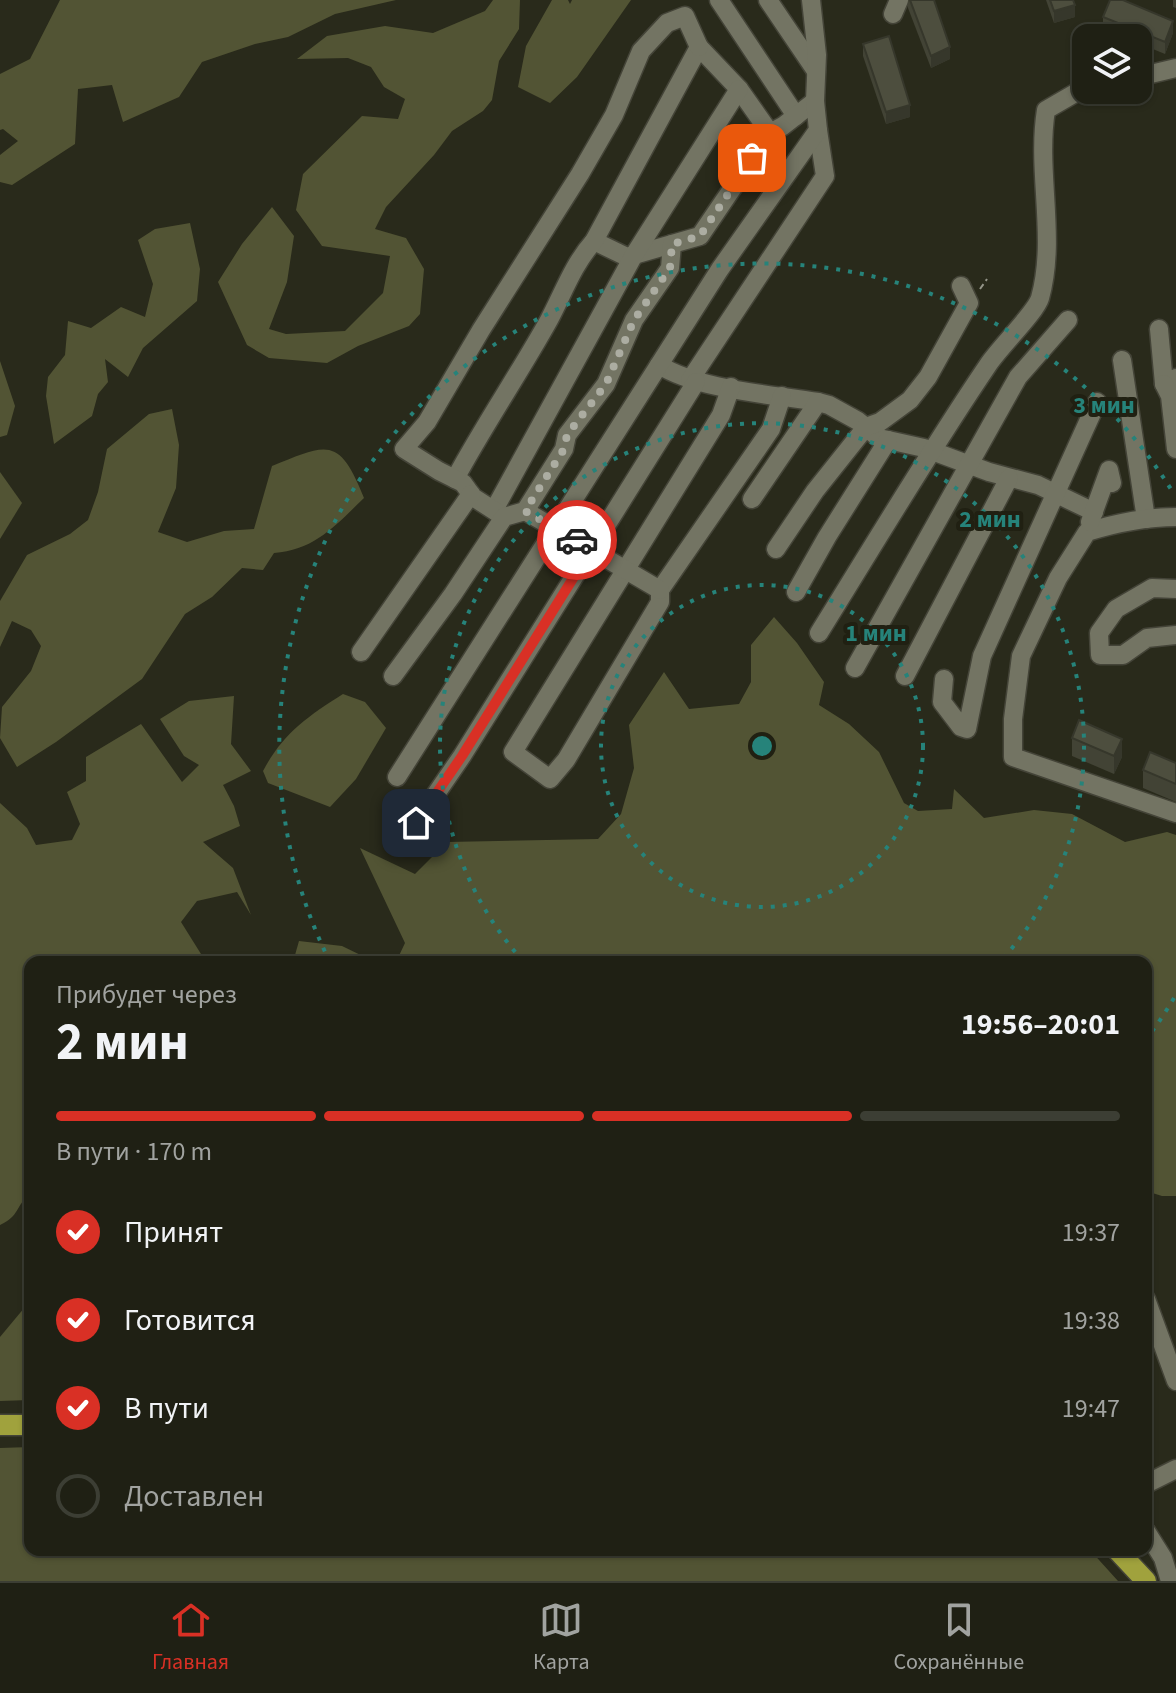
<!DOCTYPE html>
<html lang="ru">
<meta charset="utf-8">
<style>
:root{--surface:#1f2014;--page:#27281d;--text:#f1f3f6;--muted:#a1a3a0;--line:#3c3e34;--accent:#d93025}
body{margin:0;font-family:"Source Sans 3",sans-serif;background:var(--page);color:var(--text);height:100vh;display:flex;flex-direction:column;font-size:30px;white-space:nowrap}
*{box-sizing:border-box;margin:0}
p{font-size:26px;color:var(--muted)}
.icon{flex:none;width:44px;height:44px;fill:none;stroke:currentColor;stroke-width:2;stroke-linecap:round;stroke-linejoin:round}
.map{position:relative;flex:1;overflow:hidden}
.details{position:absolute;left:24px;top:956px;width:1128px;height:600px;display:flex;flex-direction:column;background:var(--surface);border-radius:16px;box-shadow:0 2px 6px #0004,0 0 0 2px var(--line)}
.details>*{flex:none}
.buttons{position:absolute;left:1072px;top:24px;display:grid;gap:16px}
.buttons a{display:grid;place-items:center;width:80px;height:80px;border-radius:16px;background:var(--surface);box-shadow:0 2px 6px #0004,0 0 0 2px var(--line);font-size:40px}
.pin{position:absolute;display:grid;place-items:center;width:68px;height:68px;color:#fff;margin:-34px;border-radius:16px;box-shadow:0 4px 12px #0006}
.courier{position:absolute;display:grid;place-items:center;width:80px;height:80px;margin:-40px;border:6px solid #d93025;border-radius:50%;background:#fff;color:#222;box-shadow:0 2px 10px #0007}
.overview em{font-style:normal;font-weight:700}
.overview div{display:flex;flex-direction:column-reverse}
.overview{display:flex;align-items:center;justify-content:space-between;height:136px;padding:0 32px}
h1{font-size:52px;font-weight:700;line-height:60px}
.bar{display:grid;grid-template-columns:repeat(4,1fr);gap:12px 8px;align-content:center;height:96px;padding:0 32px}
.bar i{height:10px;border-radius:6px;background:var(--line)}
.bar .active{background:var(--accent)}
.bar p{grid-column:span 4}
ol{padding:0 32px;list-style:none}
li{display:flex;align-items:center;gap:24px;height:88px}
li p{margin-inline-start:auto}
li .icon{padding:8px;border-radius:50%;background:var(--accent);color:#fff;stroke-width:4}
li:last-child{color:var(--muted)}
li i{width:44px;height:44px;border:4px solid var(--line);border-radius:50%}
.tabs{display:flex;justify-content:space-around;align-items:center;height:112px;border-top:2px solid var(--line);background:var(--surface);font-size:22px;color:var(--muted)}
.tabs a{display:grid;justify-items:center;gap:4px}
.tabs .active{color:var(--accent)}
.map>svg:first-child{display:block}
.green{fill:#525434}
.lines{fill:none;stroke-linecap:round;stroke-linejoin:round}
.minor-casing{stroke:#444438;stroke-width:21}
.major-casing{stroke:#444438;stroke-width:23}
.path{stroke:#949589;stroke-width:2;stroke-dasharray:6 4;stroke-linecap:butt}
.minor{stroke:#737463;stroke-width:18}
.major{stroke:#a0a23d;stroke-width:20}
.wall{fill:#424335}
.shaded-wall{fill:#36372b}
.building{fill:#4d4e3e;stroke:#36372b;stroke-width:2}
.done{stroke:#acada2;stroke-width:8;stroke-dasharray:0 14.4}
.route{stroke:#d93025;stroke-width:10}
.ring{fill:none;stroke:#26837a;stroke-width:4;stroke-dasharray:4 8}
.centre{fill:#26837a;stroke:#202012;stroke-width:4}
.ring-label{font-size:24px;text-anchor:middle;font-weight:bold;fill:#26837a;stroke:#202012;stroke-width:8;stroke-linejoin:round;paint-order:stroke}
</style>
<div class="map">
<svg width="1176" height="1581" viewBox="0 0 1176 1581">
<rect width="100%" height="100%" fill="#292a1b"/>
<!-- green -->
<g class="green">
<polygon points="60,0 396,0 335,14 288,37 255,44 202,62 179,97 123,122 112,85 78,89 75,144 12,185 0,182 0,155 18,141 3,129 0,130 0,74 30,59"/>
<polygon points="493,0 520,0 519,29 499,61 492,100 483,111 452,131 434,155 386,207 375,229 406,238 424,269 420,314 409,326 358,346 327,363 269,358 247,345 218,282 242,244 272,207 294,236 287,282 269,329 286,334 345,331 383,293 390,256 322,246 296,210 303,174 362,116 398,119 405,99 384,87 371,67 348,58 297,59 327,36 385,26 433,33 485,11"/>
<polygon points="552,0 568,0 570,4 572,0 631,0 577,77 550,103 518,87 526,46"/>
<polygon points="190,223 200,269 197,301 143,348 128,377 105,359 108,382 98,394 92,416 54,444 46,396 48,377 65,355 68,321 91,328 121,307 145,317 153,284 138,240 155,229"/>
<polygon points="0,361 15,406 7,435 0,437"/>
<path d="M172 409 179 445 176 488 158 532 187 542 224 531 254 529 272 466C327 444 339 435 364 498 336 525 315 550 274 553L263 570 242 568 212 597 185 614 142 679 56 742 17 767 0 738 2 707 31 671 41 646 31 630 12 621 0 647V601L27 555 70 534 88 520 98 492 107 449 149 414Z"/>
<polygon points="0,472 22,503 0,539"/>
<polygon points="774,617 797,643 824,682 819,705 849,724 879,752 904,803 918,811 952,809 954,789 984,818 1034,810 1072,814 1125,842 1167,832 1176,835 1176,1196 1162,1196 1146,1191 1146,962 396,962 405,943 360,848 415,874 447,842 598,839 621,814 634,768 629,725 664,672 689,709 739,704 751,682 751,645"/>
<path d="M343 694 365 702 386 728 356 779 330 807 268 783 263 771C283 733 307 717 343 694Z"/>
<path d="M234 696 231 744 251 771 223 785 234 806 240 826 203 842 233 868 251 915 237 892 197 901 181 922 206 962H30V1194C15 1206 20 1216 0 1225V803L27 828 36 845 72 840 80 824 67 792 86 781V757L141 724 182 782 199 765 184 756 160 719 189 701Z"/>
<polygon points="299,941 342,946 375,962 293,962"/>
<polygon points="30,1301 30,1400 0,1401 0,1337"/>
<polygon points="30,1447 30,1550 1090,1550 1118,1581 0,1581 0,1448"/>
</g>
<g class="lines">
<defs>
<g id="minor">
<polyline points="719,0 796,116"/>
<polyline points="768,0 816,71"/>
<polyline points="893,14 899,0"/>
<polyline points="1138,77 1176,68"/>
<polyline points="594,241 627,257 700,236 770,133 783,126 815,101"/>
<polyline points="1159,329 1164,384 1176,378"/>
<polyline points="1122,360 1146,519"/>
<path d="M659 365C700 390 769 394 818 402"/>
<polyline points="690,380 825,176 818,130"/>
<polyline points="1164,384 1170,396 1176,449"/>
<polyline points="731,387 721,415 513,752 550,779 566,760 660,602 660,590 771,429 782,396"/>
<path d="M455 479C484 425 519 374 549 320 564 292 572 266 594 241L699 47 739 89 770 133"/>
<polyline points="752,499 818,402 829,405 858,421 879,438 924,448 989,472 1038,485 1094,512"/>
<polyline points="494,510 634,255 739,89"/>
<polyline points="525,511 660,590"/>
<polyline points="504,517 473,497 463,483 439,471 404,449 427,422 481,330 580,174 614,115 641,51 667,23 685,16 699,47"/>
<path d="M1176 517C1145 517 1116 523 1087 532L1058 578 1021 656 1013 719V757L1176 813"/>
<polyline points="1090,522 1109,470 1112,483"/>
<polyline points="776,549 815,491 866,427 880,422 910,400 928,377 969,303 961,286"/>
<polyline points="1176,589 1152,588 1116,609 1099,633 1100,655 1123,655 1147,638 1176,635"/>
<polyline points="796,592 827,537 888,440"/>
<path d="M819 633C875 543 929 452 988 365 999 348 1036 312 1040 298 1057 237 1036 172 1046 110L1077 92 1087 90"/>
<polyline points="361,652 471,494"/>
<polyline points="855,668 1018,377 1068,320"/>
<polyline points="393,676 453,594 504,517 525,511 564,449 567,435 606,384 634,320 670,268 672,244"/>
<polyline points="905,676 1009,478"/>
<polyline points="944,679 942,702 961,727 967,729 982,656 1097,402"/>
<polyline points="397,777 720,269 818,130 815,101 817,55 811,0"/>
<polyline points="416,823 462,756 696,382"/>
<polyline points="1146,1299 1176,1381"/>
<polyline points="1146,1484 1176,1469"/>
<polyline points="1146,1531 1163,1558 1170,1581"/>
</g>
<g id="major">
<polyline points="0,1425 30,1425"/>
<polyline points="1117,1550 1146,1581"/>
</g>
</defs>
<!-- minor casing -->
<use href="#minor" class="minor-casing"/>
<!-- major casing -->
<use href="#major" class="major-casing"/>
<!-- path -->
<polyline class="path" points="980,289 987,279"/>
<!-- minor -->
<use href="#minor" class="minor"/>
<!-- major -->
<use href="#major" class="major"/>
</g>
<!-- wall -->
<g class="wall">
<polygon points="908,0 934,0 950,59 931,68 908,8"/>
<polygon points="1046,0 1073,0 1075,17 1054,23"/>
<polygon points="1173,0 1176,0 1176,8 1173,7"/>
<polygon points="1103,17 1173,33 1165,54 1138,43 1138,38 1126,38 1103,29"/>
<polygon points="863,44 910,117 886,124 863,56"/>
<polygon points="1072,738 1122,757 1114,774 1072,756"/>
<polygon points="1176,763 1176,802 1143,788 1143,770"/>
</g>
<!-- shaded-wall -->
<g class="shaded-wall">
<polygon points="1075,5 1075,17 1054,23 1054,11"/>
<polygon points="1173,21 1173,33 1165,54 1165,42"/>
<polygon points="950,47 950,59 931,68 931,56"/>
<polygon points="910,105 910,117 886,124 886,112"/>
<polygon points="1122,739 1122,757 1114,774 1114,756"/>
</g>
<!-- building -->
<g class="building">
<polygon points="910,0 934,0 950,47 931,56"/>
<polygon points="1050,0 1073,0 1075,5 1054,11"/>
<polygon points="1110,0 1123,0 1173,21 1165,42 1103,17"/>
<polygon points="889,36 910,105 886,112 863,44"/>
<polygon points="1079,720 1122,739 1114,756 1072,738"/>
<polygon points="1150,752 1176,763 1176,784 1143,770"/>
</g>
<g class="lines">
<!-- done -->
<polyline class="done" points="577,540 525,511 564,449 567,435 606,384 634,320 670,268 672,244 700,236 752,158"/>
<!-- route -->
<polyline class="route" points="416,823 462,756 592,548 577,540"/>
</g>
<!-- distance rings -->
<g class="ring">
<circle cx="762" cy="746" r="161"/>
<path d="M523 961A322 322 0 1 1 1001 961"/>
<path d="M1174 998A483 483 0 0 1 1148 1037M330 962A483 483 0 0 1 1174 494"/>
</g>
<circle cx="762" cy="746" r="12" class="centre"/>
<g class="ring-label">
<text x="1104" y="413">3 мин</text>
<text x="990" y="527">2 мин</text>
<text x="876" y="641">1 мин</text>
</g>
</svg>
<div class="buttons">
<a><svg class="icon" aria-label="layers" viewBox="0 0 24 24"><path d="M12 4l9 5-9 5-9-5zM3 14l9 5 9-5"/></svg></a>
</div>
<div class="pin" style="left:752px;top:158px;background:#ea580c"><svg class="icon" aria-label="bag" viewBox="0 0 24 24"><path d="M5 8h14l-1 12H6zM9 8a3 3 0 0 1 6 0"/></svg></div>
<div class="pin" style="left:416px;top:823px;background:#1f2937"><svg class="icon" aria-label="home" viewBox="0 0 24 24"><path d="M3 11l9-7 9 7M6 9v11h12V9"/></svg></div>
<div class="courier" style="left:577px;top:540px"><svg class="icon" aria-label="car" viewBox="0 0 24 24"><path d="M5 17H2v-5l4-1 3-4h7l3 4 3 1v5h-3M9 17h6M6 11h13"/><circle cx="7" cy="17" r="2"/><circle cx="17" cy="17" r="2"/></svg></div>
<section class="details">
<div class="overview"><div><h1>2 мин</h1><p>Прибудет через</p></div><em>19:56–20:01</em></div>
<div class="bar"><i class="active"></i><i class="active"></i><i class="active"></i><i></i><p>В пути · 170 m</p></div>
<ol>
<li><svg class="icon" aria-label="check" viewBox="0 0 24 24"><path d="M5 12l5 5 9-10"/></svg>Принят<p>19:37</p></li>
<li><svg class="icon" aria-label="check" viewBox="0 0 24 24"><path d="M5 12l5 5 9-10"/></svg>Готовится<p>19:38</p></li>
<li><svg class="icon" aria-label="check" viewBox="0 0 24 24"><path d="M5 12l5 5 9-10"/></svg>В пути<p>19:47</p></li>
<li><i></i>Доставлен</li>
</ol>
</section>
</div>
<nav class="tabs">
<a class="active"><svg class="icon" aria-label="home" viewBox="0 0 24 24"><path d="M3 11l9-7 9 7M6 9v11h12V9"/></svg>Главная</a>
<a><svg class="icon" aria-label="map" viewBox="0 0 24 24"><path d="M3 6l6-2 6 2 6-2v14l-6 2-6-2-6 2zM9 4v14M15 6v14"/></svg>Карта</a>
<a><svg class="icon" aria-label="saved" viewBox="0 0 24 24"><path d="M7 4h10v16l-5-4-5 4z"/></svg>Сохранённые</a>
</nav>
